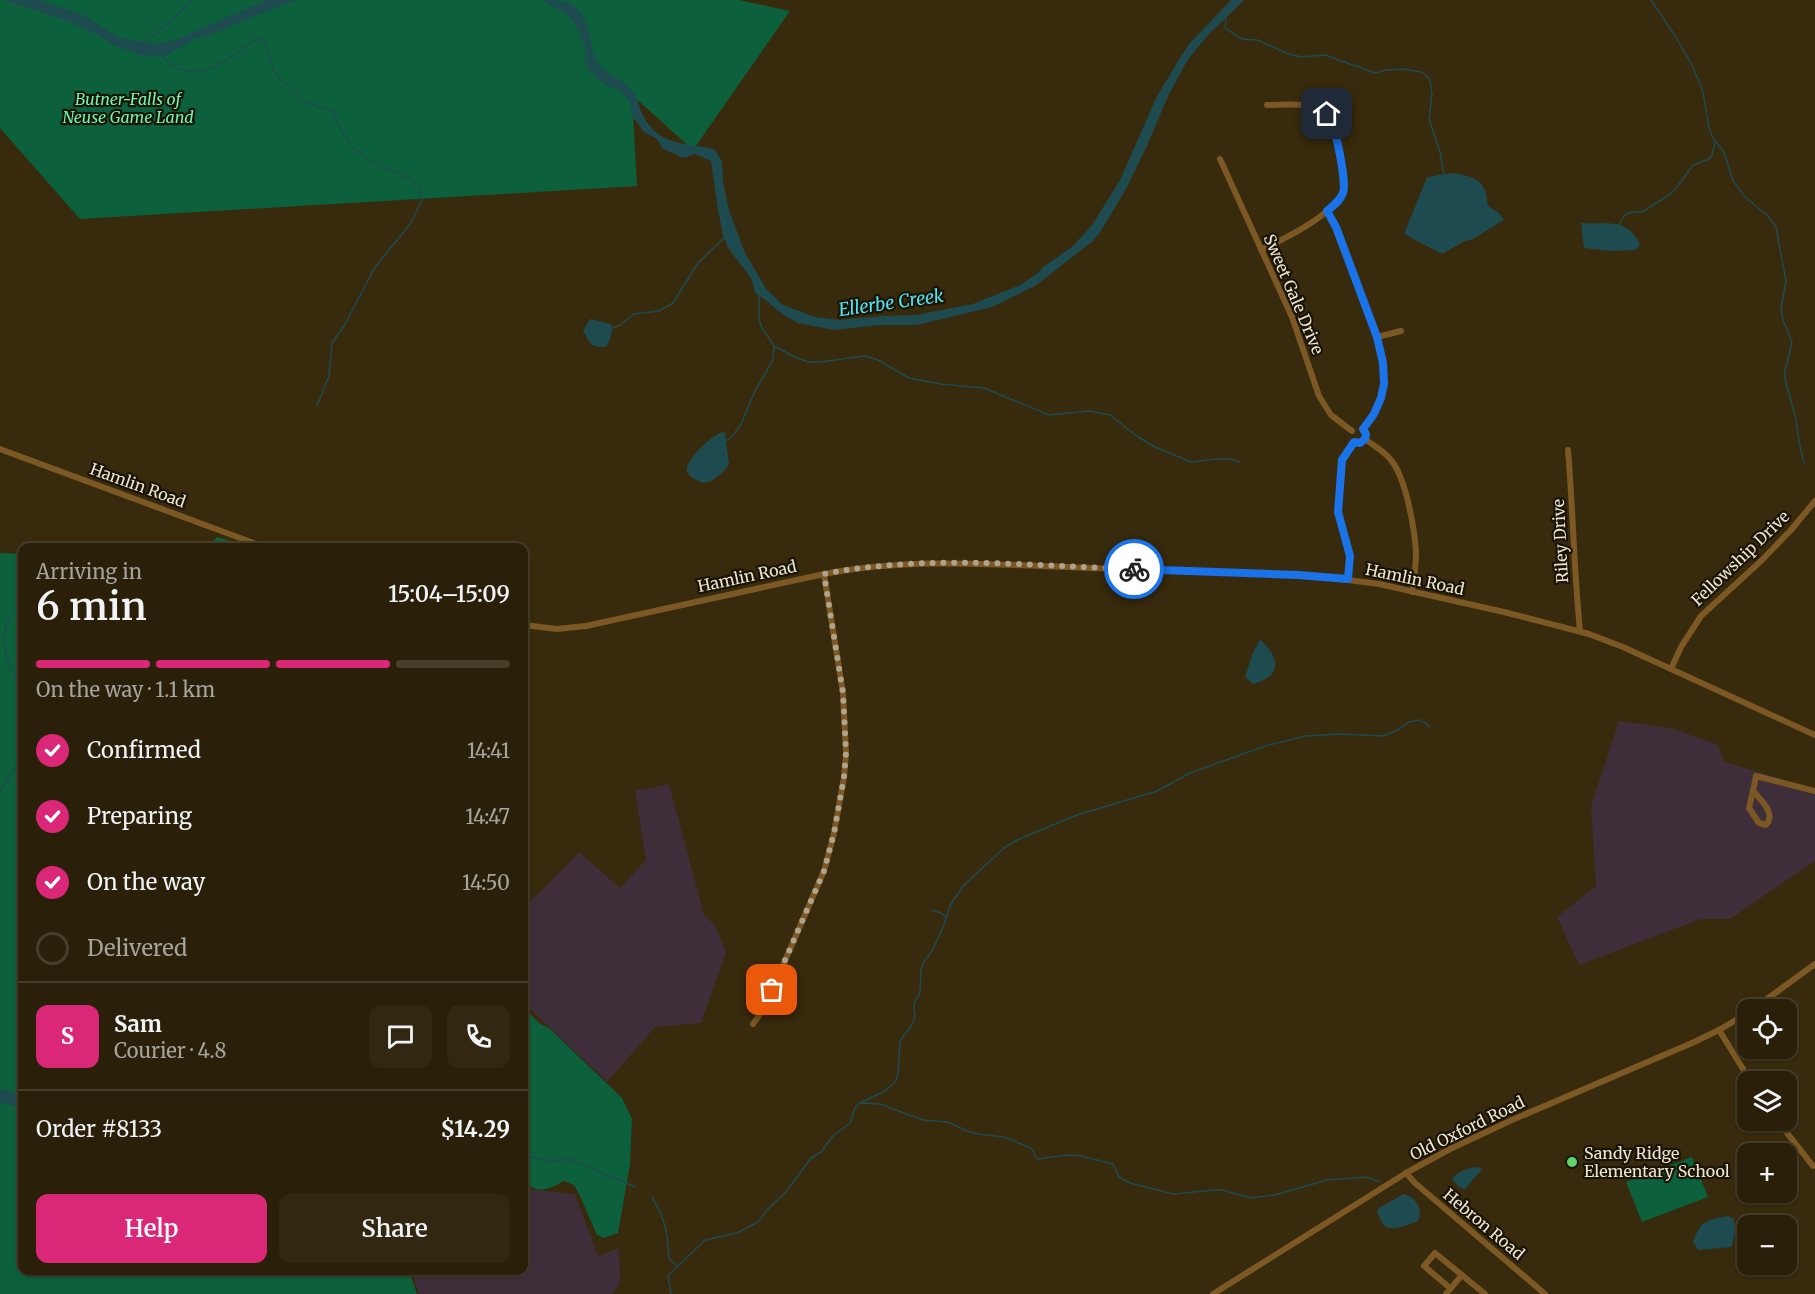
<!DOCTYPE html>
<meta charset="utf-8">
<style>
:root{--surface:#2a2009;--page:#322812;--text:#f1f3f6;--muted:#a5a39c;--line:#463e2a;--accent:#db2777}
body{margin:0;font-family:Merriweather,serif;background:var(--page);color:var(--text);height:100vh;display:flex;flex-direction:column;font-size:22px;white-space:nowrap}
*{box-sizing:border-box;margin:0}
p{font-size:20px;color:var(--muted)}
.icon{flex:none;width:33px;height:33px;fill:none;stroke:currentColor;stroke-width:2;stroke-linecap:round;stroke-linejoin:round}
.map{position:relative;flex:1;overflow:hidden}
.panel{position:absolute;left:18px;top:543px;width:510px;height:732px;display:flex;flex-direction:column;background:var(--surface);border-radius:12px;box-shadow:0 2px 4px #0004,0 0 0 2px var(--line)}
.panel>*{flex:none}
.buttons{position:absolute;left:1737px;top:999px;display:grid;gap:12px}
.buttons a{display:grid;place-items:center;width:60px;height:60px;border-radius:12px;background:var(--surface);box-shadow:0 2px 4px #0004,0 0 0 2px var(--line);font-size:30px}
.pin{position:absolute;display:grid;place-items:center;width:51px;height:51px;color:#fff;margin:-26px;border-radius:12px;box-shadow:0 3px 9px #0006}
.courier{position:absolute;display:grid;place-items:center;width:60px;height:60px;margin:-30px;border:4px solid #1a73e8;border-radius:50%;background:#fff;color:#222;box-shadow:0 2px 8px #0007}
.head em{font-style:normal;font-weight:600}
.head div{display:flex;flex-direction:column-reverse}
.head{display:flex;align-items:center;justify-content:space-between;height:102px;padding:0 18px}
h1{font-size:39px;font-weight:600;line-height:45px}
.bar{display:grid;grid-template-columns:repeat(4,1fr);gap:9px 6px;align-content:center;height:72px;padding:0 18px}
.bar i{height:8px;border-radius:4px;background:var(--line)}
.bar .selected{background:var(--accent)}
.bar p{grid-column:span 4}
.line{display:flex;align-items:center;gap:15px;padding:0 18px;border-top:2px solid var(--line)}
.line div{flex:1}
.round{display:grid;place-items:center;flex:none;width:63px;height:63px;border-radius:12px;background:var(--page)}
ol{padding:0 18px;list-style:none}
li{display:flex;align-items:center;gap:18px;height:66px}
li p{margin-inline-start:auto}
li .icon{padding:6px;border-radius:50%;background:var(--accent);color:#fff;stroke-width:4}
li:last-child{color:var(--muted)}
li i{width:33px;height:33px;border:3px solid var(--line);border-radius:50%}
.cta{display:flex;gap:12px;margin-top:auto;padding:12px 18px}
.cta a{flex:1;height:69px;border-radius:12px;background:var(--accent);color:#fff;font-size:24px;font-weight:600;line-height:69px;text-align:center}
.cta a+a{background:var(--page);color:var(--text)}
.map>svg:first-child{display:block}
.industrial{fill:#3e2e39}
.green{fill:#0c603b}
.water{fill:#1e4b50}
.lines{fill:none;stroke-linecap:round;stroke-linejoin:round}
.stream{stroke:#1e4b50;stroke-width:1.5}
.minor{stroke:#7c5824;stroke-width:6}
.done{stroke:#aea38d;stroke-width:6;stroke-dasharray:0 10.8}
.route{stroke:#1a73e8;stroke-width:8}
.poi-dot{fill:#60d56b;stroke:#1a1407;stroke-width:2}
.labels{text-anchor:middle;stroke-width:4.5;stroke-linejoin:round;paint-order:stroke}
.park-label{font-size:16px;font-style:italic;fill:#70f6b0;stroke:#1a1407}
.street-label{font-size:16px;fill:#ede4d3;stroke:#1a1407}
.poi-label{font-size:16px;fill:#ede4d3;stroke:#1a1407;text-anchor:start}
.water-label{font-size:18px;font-style:italic;fill:#52e4f5;stroke:#1a1407}
</style>
<div class="map">
<svg width="1815" height="1294" viewBox="0 0 1815 1294">
<rect width="100%" height="100%" fill="#382a0c"/>
<!-- industrial -->
<g class="industrial">
<polygon points="1619,721 1671,728 1718,745 1724,762 1815,789 1815,861 1730,919 1701,919 1579,965 1557,917 1596,886 1591,806"/>
<polygon points="669,784 704,915 715,925 726,952 701,1023 655,1027 607,1082 525,1004 524,1000 524,908 579,852 620,888 646,860 635,791"/>
<polygon points="526,1189 575,1194 598,1256 619,1248 620,1284 612,1294 419,1294 411,1271 524,1270 524,1190"/>
</g>
<!-- green -->
<g class="green">
<polygon points="0,0 739,0 790,11 693,150 632,95 637,186 80,219 0,128"/>
<polygon points="217,537 251,547 208,547"/>
<polygon points="0,553 22,554 22,1270 409,1271 417,1294 0,1294"/>
<path d="M524 1008 540 1024 549 1028 622 1098 632 1119 630 1164 618 1233 604 1238 597 1235 580 1196 574 1185 564 1181C547 1190 541 1194 524 1183Z"/>
<polygon points="1692,1157 1708,1197 1642,1222 1626,1182"/>
</g>
<!-- water -->
<g class="water">
<polygon points="4,0 40,0 83,15 120,38 154,44 168,42 178,39 266,0 297,0 254,16 208,36 196,38 167,55 156,56 145,56 115,46 100,36 67,21"/>
<path d="M543 0C564 0 580 3 587 25 591 37 590 50 597 61 605 75 621 78 632 90 638 97 639 108 643 115 656 143 683 144 710 148L715 150 722 161 723 182 729 210 745 253 765 287 781 304 815 317 839 320 883 316 916 315 973 304 1020 285 1038 273 1043 267 1072 247 1092 225 1120 180 1157 96 1180 58 1189 44 1231 0H1244L1207 36 1187 61 1169 94 1146 148 1126 189 1101 231 1093 241 1035 286 992 307 917 325H879L834 330 798 323 785 316 755 292 751 278 728 248 723 235 718 210 711 161 695 154 683 158 662 148 657 139 644 132 632 116 630 103 626 97 618 89 608 86 599 80 589 70 585 60V46L577 27 569 16Z"/>
<path d="M1452 173C1477 177 1486 180 1488 206L1499 213 1504 220 1473 239 1465 241 1442 254 1404 234 1427 177Z"/>
<path d="M1581 223C1603 225 1622 218 1636 237 1640 243 1641 245 1636 250L1610 251 1584 248Z"/>
<path d="M590 319 611 324C613 331 611 340 606 347 590 348 590 342 583 331Z"/>
<path d="M722 432 725 433 729 465C722 473 714 483 702 483 697 480 689 477 687 471 685 459 712 436 722 432Z"/>
<path d="M1260 639C1280 658 1283 676 1253 684L1245 677 1252 655Z"/>
<polygon points="0,1089 22,1094 22,1107 0,1103"/>
<path d="M1478 1167 1482 1169 1466 1188 1464 1189 1458 1186 1452 1179C1457 1171 1468 1168 1478 1167Z"/>
<path d="M1404 1194C1416 1197 1424 1210 1418 1221 1410 1224 1391 1233 1384 1225 1381 1222 1379 1215 1377 1212L1379 1208Z"/>
<path d="M1728 1216 1734 1219 1735 1231 1732 1247 1698 1250 1693 1242C1702 1219 1705 1221 1728 1216Z"/>
</g>
<g class="lines">
<!-- stream -->
<g class="stream">
<polyline points="1651,0 1674,34 1693,67 1703,92 1709,128 1713,138 1724,152 1733,181 1746,198 1767,215 1776,227 1786,281 1781,309 1783,320 1792,342 1785,371 1785,379 1796,419 1799,442 1804,463"/>
<polyline points="1226,19 1225,28 1242,39 1257,40 1289,54 1301,57 1325,55 1375,73 1386,70 1404,69 1421,72 1427,76 1430,80 1432,95 1429,119 1440,152 1444,175"/>
<polyline points="144,44 186,7 191,0"/>
<path d="M161 55C166 59 170 65 175 67 205 82 234 55 256 39L260 38 266 45 273 69 280 79 294 90 306 103 332 111C339 124 345 141 357 151 375 166 400 172 419 185L422 199 411 223 375 267 344 326 332 343 329 376 317 406"/>
<polyline points="1619,225 1624,216 1631,212 1642,212 1669,195 1677,187 1693,165 1709,159 1712,155 1715,142"/>
<polyline points="759,295 759,319 762,328 774,346 795,357 808,362 820,362 865,356 878,360 909,378 941,384 984,388 1049,415 1089,411 1110,415 1138,437 1155,447 1191,462 1215,459 1231,459 1240,462"/>
<polyline points="612,328 620,325 634,314 659,311 673,303 698,263 724,238"/>
<polyline points="725,442 733,435 740,426 755,391 773,360 774,347"/>
<path d="M14 612C9 617 7 623 5 629 0 652 12 669 22 688"/>
<polyline points="0,791 16,767 22,741"/>
<polyline points="932,910 943,914 945,917"/>
<polyline points="861,1103 880,1104 923,1120 948,1122 967,1131 978,1134 1004,1137 1031,1148 1037,1159 1069,1155 1081,1156 1113,1164 1119,1177 1130,1183 1173,1194 1214,1190 1223,1190 1250,1198 1275,1195 1327,1180 1367,1177 1380,1182"/>
<polyline points="524,1156 553,1161 568,1158 635,1187"/>
<path d="M652 1197C666 1221 667 1230 669 1258L676 1265"/>
<polyline points="671,1294 668,1276 705,1240 737,1233 758,1222 767,1210 786,1192 810,1159 821,1152 833,1136 850,1123 855,1108 860,1103 885,1091 896,1081 898,1072 900,1041 911,1026 915,1017 914,1007 915,1001 920,993 921,970 923,963 932,951 943,927 951,904 964,885 1004,848 1017,840 1077,815 1157,791 1190,773 1265,746 1306,736 1339,734 1383,736 1398,730 1409,722 1419,720 1427,724 1430,728"/>
</g>
<!-- minor -->
<g class="minor">
<polyline points="1220,159 1292,317 1319,396 1331,415 1352,431"/>
<path d="M1327 211 1336 227C1345 250 1353 274 1362 297 1373 327 1389 360 1382 392 1380 406 1371 417 1363 429"/>
<path d="M1261 250C1285 238 1340 213 1345 185 1342 171 1336 121 1327 113 1311 101 1285 105 1267 105"/>
<polyline points="1377,337 1401,331"/>
<path d="M1365 439C1374 446 1384 451 1391 460 1406 478 1415 530 1416 554 1416 567 1414 579 1412 592"/>
<polyline points="0,449 267,548"/>
<path d="M1568 450C1573 510 1574 571 1580 631"/>
<polyline points="1348,579 1350,556 1338,512 1342,460 1354,442"/>
<path d="M524 625 557 629 586 626 824 574C912 557 1002 565 1091 568 1172 571 1252 571 1332 578L1379 584 1504 612 1589 634 1623 647 1815 735"/>
<polyline points="1671,669 1681,647 1701,616 1761,561 1791,530 1815,501"/>
<path d="M1753 791C1760 799 1777 814 1766 825L1759 823 1749 808Z"/>
<polyline points="1753,791 1756,776 1815,791"/>
<polyline points="1752,1010 1815,964"/>
<polyline points="753,1024 764,1009 824,871 834,833 844,777 846,753 843,693 824,574"/>
<polyline points="1719,1030 1751,1082"/>
<polyline points="1777,1120 1813,1166"/>
<polyline points="1406,1173 1415,1183 1545,1294"/>
<polyline points="1450,1288 1424,1266 1435,1253 1485,1294"/>
<polyline points="1213,1294 1406,1173 1450,1149 1512,1120 1692,1043 1719,1030 1748,1013"/>
<polyline points="1446,1294 1462,1275"/>
</g>
</g>
<g class="lines">
<!-- done -->
<path class="done" d="M772 990 824 871 834 833 844 777 846 753 843 693 824 574C926 554 1031 566 1134 569"/>
<!-- route -->
<path class="route" d="M1134 569 1298 575 1348 579 1350 556 1338 512 1342 460 1354 442 1360 443 1365 439 1366 434 1363 429 1374 414 1381 398 1384 384 1383 363 1377 337 1336 227 1327 211C1334 205 1340 201 1343 193 1347 183 1335 121 1327 114"/>
</g>
<!-- markers -->
<circle class="poi-dot" cx="1572" cy="1162" r="6"/>
<g class="labels">
<!-- park labels -->
<g class="park-label">
<text x="128" y="105">Butner-Falls of<tspan x="128" dy="18">Neuse Game Land</tspan></text>
</g>
<!-- street labels -->
<g class="street-label">
<text transform="translate(1294 294) rotate(67)" y="6">Sweet Gale Drive</text>
<text transform="translate(138 485) rotate(20)" y="6">Hamlin Road</text>
<text transform="translate(1560 541) rotate(-93)" y="6">Riley Drive</text>
<text transform="translate(1740 558) rotate(-44)" y="6">Fellowship Drive</text>
<text transform="translate(747 576) rotate(-12)" y="6">Hamlin Road</text>
<text transform="translate(1415 579) rotate(12)" y="6">Hamlin Road</text>
<text transform="translate(1467 1128) rotate(-26)" y="6">Old Oxford Road</text>
<text transform="translate(1484 1224) rotate(40)" y="6">Hebron Road</text>
</g>
<!-- poi labels -->
<g class="poi-label">
<text x="1584" y="1159">Sandy Ridge<tspan x="1584" dy="18">Elementary School</tspan></text>
</g>
<!-- water labels -->
<g class="water-label">
<text transform="translate(891 303) rotate(-8)" y="6">Ellerbe Creek</text>
</g>
</g>
</svg>
<div class="buttons">
<a><svg class="icon" aria-label="locate" viewBox="0 0 24 24"><circle cx="12" cy="12" r="6"/><path d="M12 2v4M12 18v4M2 12h4M18 12h4"/></svg></a>
<a><svg class="icon" aria-label="layers" viewBox="0 0 24 24"><path d="M12 4l9 5-9 5-9-5zM3 14l9 5 9-5"/></svg></a>
<a>+</a>
<a>−</a>
</div>
<div class="pin" style="left:772px;top:990px;background:#ea580c"><svg class="icon" aria-label="bag" viewBox="0 0 24 24"><path d="M5 8h14l-1 12H6zM9 8a3 3 0 0 1 6 0"/></svg></div>
<div class="pin" style="left:1327px;top:114px;background:#1f2937"><svg class="icon" aria-label="home" viewBox="0 0 24 24"><path d="M3 11l9-7 9 7M6 9v11h12V9"/></svg></div>
<div class="courier" style="left:1134px;top:569px"><svg class="icon" aria-label="bike" viewBox="0 0 24 24"><circle cx="6" cy="16" r="4"/><circle cx="18" cy="16" r="4"/><path d="M6 16l4-8h5l3 8M10 8l3 8H6M13 5h3"/></svg></div>
<section class="panel">
<div class="head"><div><h1>6 min</h1><p>Arriving in</p></div><em>15:04–15:09</em></div>
<div class="bar"><i class="selected"></i><i class="selected"></i><i class="selected"></i><i></i><p>On the way · 1.1 km</p></div>
<ol>
<li><svg class="icon" aria-label="check" viewBox="0 0 24 24"><path d="M5 12l5 5 9-10"/></svg>Confirmed<p>14:41</p></li>
<li><svg class="icon" aria-label="check" viewBox="0 0 24 24"><path d="M5 12l5 5 9-10"/></svg>Preparing<p>14:47</p></li>
<li><svg class="icon" aria-label="check" viewBox="0 0 24 24"><path d="M5 12l5 5 9-10"/></svg>On the way<p>14:50</p></li>
<li><i></i>Delivered</li>
</ol>
<div class="line" style="height:108px"><b class="round" style="background:var(--accent);color:#fff">S</b><div><b>Sam</b><p>Courier · 4.8</p></div><a class="round"><svg class="icon" aria-label="chat" viewBox="0 0 24 24"><path d="M4 5h16v11H9l-5 4z"/></svg></a><a class="round"><svg class="icon" aria-label="phone" viewBox="0 0 24 24"><path d="M5 4h4l2 5-3 2q2 4 5 5l2-3 5 2v4C11 20 4 13 5 4z"/></svg></a></div>
<div class="line" style="height:78px"><div>Order #8133</div><b>$14.29</b></div>
<div class="cta"><a>Help</a><a>Share</a></div>
</section>
</div>
